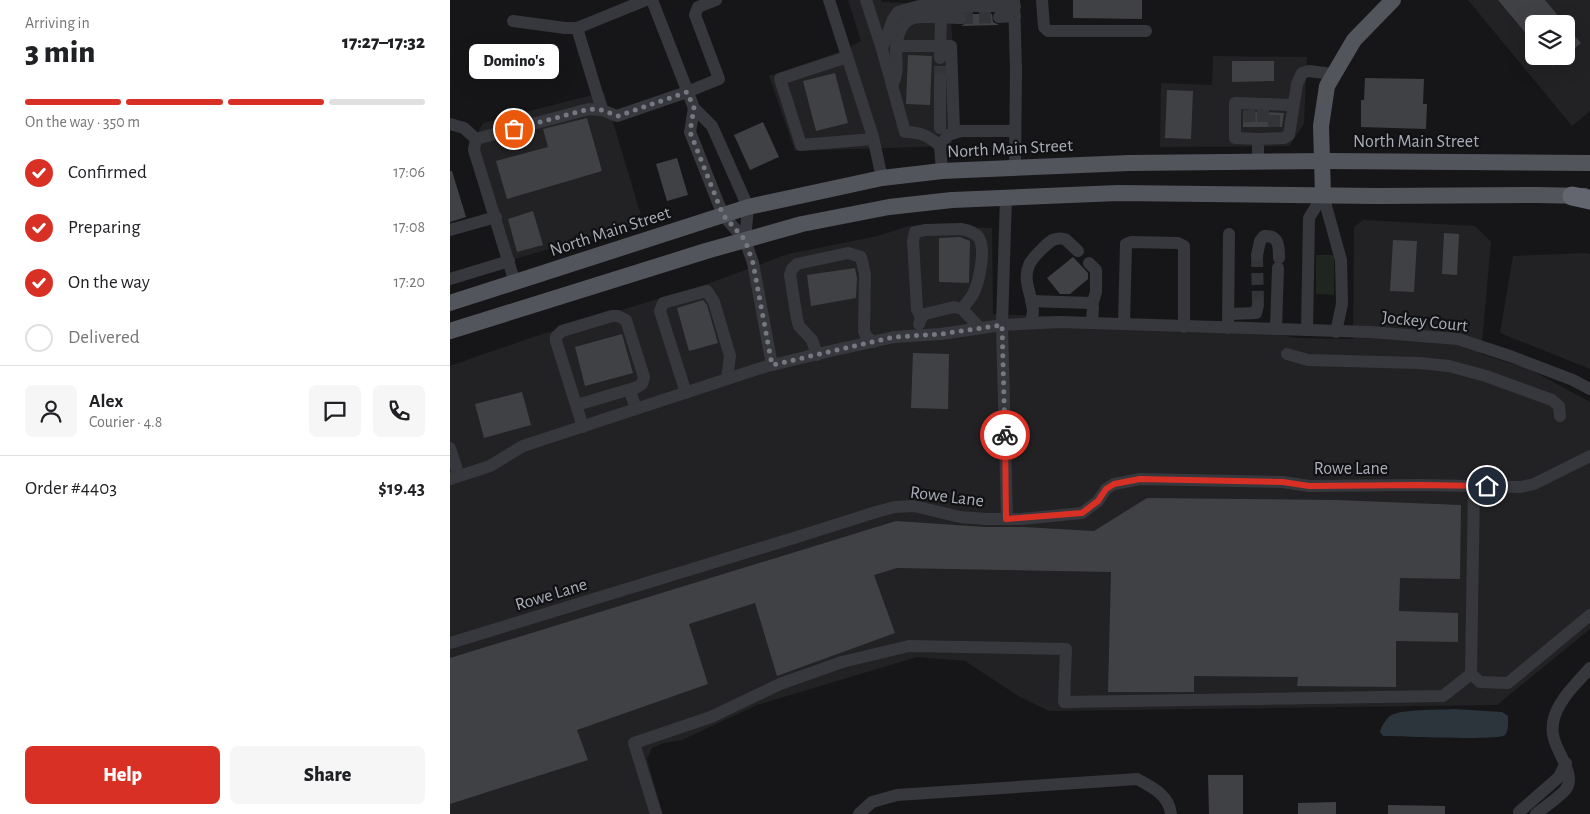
<!DOCTYPE html>
<meta charset="utf-8">
<style>
:root{--surface:#fff;--page:#f6f6f6;--text:#202124;--muted:#757577;--line:#e0e0e0;--accent:#d93025}
body{margin:0;font-family:"Alegreya Sans",sans-serif;background:var(--page);color:var(--text);height:100vh;display:flex;flex-direction:column;font-size:19px;white-space:nowrap}
*{box-sizing:border-box;margin:0}
p{font-size:16px;color:var(--muted)}
.icon{flex:none;width:28px;height:28px;fill:none;stroke:currentColor;stroke-width:2;stroke-linecap:round;stroke-linejoin:round}
.map{position:relative;flex:1;overflow:hidden}
.side{display:flex;flex-direction:column;background:var(--surface);width:450px}
.side>*{flex:none}
.buttons{position:absolute;left:1075px;top:15px;display:grid;gap:10px}
.buttons a{display:grid;place-items:center;width:50px;height:50px;border-radius:8px;background:var(--surface);box-shadow:0 5px 20px #0002;font-size:25px}
.pin{position:absolute;display:grid;place-items:center;width:42px;height:42px;color:#fff;margin:-21px;border:2px solid #fff;border-radius:50%;box-shadow:0 1px 5px #0007}
.courier{position:absolute;display:grid;place-items:center;width:50px;height:50px;margin:-25px;border:4px solid #d93025;border-radius:50%;background:#fff;color:#222;box-shadow:0 1px 6px #0007}
.bubble{position:absolute;height:35px;border-radius:8px;background:var(--surface);box-shadow:0 5px 20px #0002;font-size:16px;font-weight:800;line-height:35px;text-align:center}
.overview em{font-style:normal;font-weight:800}
.overview div{display:flex;flex-direction:column-reverse}
.overview{display:flex;align-items:center;justify-content:space-between;height:85px;padding:0 25px}
h1{font-size:32px;font-weight:800;line-height:38px}
.bar{display:grid;grid-template-columns:repeat(4,1fr);gap:8px 5px;align-content:center;height:60px;padding:0 25px}
.bar i{height:6px;border-radius:4px;background:var(--line)}
.bar .on{background:var(--accent)}
.bar p{grid-column:span 4}
.line{display:flex;align-items:center;gap:12px;padding:0 25px;border-top:1px solid var(--line)}
.line div{flex:1}
.round{display:grid;place-items:center;flex:none;width:52px;height:52px;border-radius:8px;background:var(--page)}
ol{padding:0 25px;list-style:none}
li{display:flex;align-items:center;gap:15px;height:55px}
li p{margin-inline-start:auto}
li .icon{padding:5px;border-radius:50%;background:var(--accent);color:#fff;stroke-width:4}
li:last-child{color:var(--muted)}
li i{width:28px;height:28px;border:2px solid var(--line);border-radius:50%}
.action{display:flex;gap:10px;margin-top:auto;padding:10px 25px}
.action a{flex:1;height:58px;border-radius:8px;background:var(--accent);color:#fff;font-size:20px;font-weight:800;line-height:58px;text-align:center}
.action a+a{background:var(--page);color:var(--text)}
main{display:flex;flex:1;min-height:0}
.map>svg:first-child{display:block}
.built{fill:#222225;fill-rule:evenodd}
.green{fill:#1e261f}
.water{fill:#2c353c}
.building{fill:#404145}
.lines{fill:none;stroke-linecap:round;stroke-linejoin:round}
.minor-tunnel{stroke:#333438;stroke-width:12;stroke-dasharray:12 6;stroke-linecap:butt}
.minor{stroke:#37383d;stroke-width:12}
.major{stroke:#53555c;stroke-width:16}
.highway{stroke:#63666e;stroke-width:19}
.done{stroke:#757880;stroke-width:5;stroke-dasharray:0 9}
.route{stroke:#d93025;stroke-width:6}
.labels{text-anchor:middle;stroke-width:4.5;stroke-linejoin:round;paint-order:stroke}
.street-label{font-size:18px;fill:#a8adb8;stroke:#111113}
</style>
<main>
<section class="side">
<div class="overview"><div><h1>3 min</h1><p>Arriving in</p></div><em>17:27–17:32</em></div>
<div class="bar"><i class="on"></i><i class="on"></i><i class="on"></i><i></i><p>On the way · 350 m</p></div>
<ol>
<li><svg class="icon" aria-label="check" viewBox="0 0 24 24"><path d="M5 12l5 5 9-10"/></svg>Confirmed<p>17:06</p></li>
<li><svg class="icon" aria-label="check" viewBox="0 0 24 24"><path d="M5 12l5 5 9-10"/></svg>Preparing<p>17:08</p></li>
<li><svg class="icon" aria-label="check" viewBox="0 0 24 24"><path d="M5 12l5 5 9-10"/></svg>On the way<p>17:20</p></li>
<li><i></i>Delivered</li>
</ol>
<div class="line" style="height:90px"><a class="round"><svg class="icon" aria-label="person" viewBox="0 0 24 24"><circle cx="12" cy="8" r="4"/><path d="M4 21q1-7 8-7t8 7"/></svg></a><div><b>Alex</b><p>Courier · 4.8</p></div><a class="round"><svg class="icon" aria-label="chat" viewBox="0 0 24 24"><path d="M4 5h16v11H9l-5 4z"/></svg></a><a class="round"><svg class="icon" aria-label="phone" viewBox="0 0 24 24"><path d="M5 4h4l2 5-3 2q2 4 5 5l2-3 5 2v4C11 20 4 13 5 4z"/></svg></a></div>
<div class="line" style="height:65px"><div>Order #4403</div><b>$19.43</b></div>
<div class="action"><a>Help</a><a>Share</a></div>
</section>
<div class="map">
<svg width="1140" height="814" viewBox="0 0 1140 814">
<rect width="100%" height="100%" fill="#161618"/>
<!-- built -->
<g class="built">
<polygon points="398,0 431,0 432,2 500,5 507,112 501,146 345,151 319,76 389,52 411,41"/>
<path d="M1018 0H1140V111L1122 126ZM1084 24H1116V56H1084Z"/>
<polygon points="763,56 857,57 854,124 839,146 710,147 711,83 762,85"/>
<polygon points="154,92 193,222 61,260 28,143 29,130 33,123"/>
<polygon points="913,220 1025,226 1041,242 1031,354 1079,369 1140,402 1140,629 1047,705 599,711 570,697 515,661 467,657 307,705 232,740 214,743 202,748 197,759 213,814 0,814 0,366 83,337 257,284 338,254 428,236 459,226 542,228 543,314 766,322 847,338 903,339 904,227"/>
<polygon points="1135,253 1140,254 1140,369 1050,333 1063,256"/>
</g>
<!-- green -->
<polygon class="green" points="866,255 884,255 884,295 866,294"/>
<!-- water -->
<path class="water" d="M1004 709 1052 712 1058 716C1058 722 1059 730 1055 735 1049 741 949 736 933 736L930 732C931 727 936 719 940 716 949 709 990 710 1004 709Z"/>
<!-- building -->
<g class="building">
<polygon points="623,0 692,0 692,19 623,18"/>
<polygon points="1048,0 1095,0 1115,24 1084,24 1084,43"/>
<polygon points="518,14 542,14 543,22 549,25 511,26 518,22"/>
<polygon points="1116,26 1131,43 1116,56"/>
<polygon points="458,55 482,56 480,105 456,104"/>
<polygon points="1095,56 1115,56 1103,66"/>
<polygon points="782,61 824,61 824,81 782,82"/>
<polygon points="385,73 398,123 366,131 353,81"/>
<polygon points="915,78 974,79 973,104 977,104 976,129 911,127 911,100 914,100"/>
<polygon points="717,90 743,91 741,139 715,138"/>
<polygon points="793,111 834,113 832,127 793,127"/>
<polygon points="137,118 152,171 57,199 46,161 98,147 93,129"/>
<polygon points="313,122 329,157 300,170 284,135"/>
<polygon points="227,158 238,195 217,201 206,164"/>
<polygon points="0,171 2,171 16,217 0,222"/>
<polygon points="83,211 93,245 67,252 58,219"/>
<polygon points="994,233 1009,234 1007,275 992,274"/>
<polygon points="510,237 520,241 519,283 489,282 489,238"/>
<polygon points="943,240 967,241 964,292 940,291"/>
<polygon points="623,257 638,273 638,279 620,294 610,294 597,278"/>
<polygon points="405,268 407,278 406,298 361,306 357,275"/>
<polygon points="253,300 257,305 268,343 239,351 227,308"/>
<polygon points="172,334 183,373 135,386 125,347"/>
<polygon points="463,353 499,354 498,409 461,408"/>
<polygon points="72,392 81,425 34,438 25,404"/>
<polygon points="697,498 886,500 1011,505 1010,579 950,578 949,611 1008,613 1008,642 946,641 946,687 847,686 848,677 744,676 744,692 658,692 661,572 447,568 424,575 445,633 327,676 305,603 239,624 258,684 127,730 138,760 0,804 0,658 446,521 535,527 573,527 644,531"/>
<polygon points="758,775 793,775 793,814 759,814"/>
<polygon points="886,802 886,814 848,814 848,803"/>
<polygon points="938,805 995,806 995,814 938,814"/>
</g>
<g class="lines">
<!-- minor-tunnel -->
<g class="minor-tunnel">
<polyline points="511,18 549,17"/>
<polyline points="490,78 490,58"/>
<polyline points="799,110 800,127"/>
<polyline points="813,110 813,127"/>
<polyline points="824,127 824,110"/>
<polyline points="807,255 808,305"/>
</g>
<!-- minor -->
<g class="minor">
<polyline points="202,0 244,108 262,126 298,207 295,240"/>
<polyline points="379,0 423,137 432,178"/>
<path d="M416 0 432 49 455 132C470 132 479 136 490 146L498 135 511 131H565"/>
<polyline points="564,0 566,70 565,167"/>
<polyline points="592,0 594,27 598,31 696,31"/>
<polyline points="549,17 565,16"/>
<polyline points="63,21 115,28 127,28 196,0"/>
<polyline points="127,28 152,110"/>
<polyline points="446,46 501,46 504,130"/>
<polyline points="432,49 443,19 448,12 469,6 565,6"/>
<polyline points="397,57 330,79 351,145 423,139"/>
<polyline points="490,58 491,19"/>
<path d="M442 86C448 74 447 66 446 52 446 42 449 23 461 19 468 15 500 18 511 18"/>
<polyline points="244,108 240,132 273,215 295,240 303,263 322,365"/>
<polyline points="0,124 14,128 26,139"/>
<polyline points="490,128 490,78"/>
<polyline points="808,139 785,138 785,103 842,105"/>
<polyline points="490,146 492,171"/>
<polyline points="808,162 808,139 834,138 839,135 847,84 852,73 859,71 882,74"/>
<polyline points="873,195 891,260 892,304 886,332"/>
<polyline points="556,197 552,325 557,519"/>
<polyline points="0,230 46,217"/>
<path d="M807 255 810 241 814 236C829 235 829 246 829 258"/>
<polyline points="639,263 646,270 646,292 642,305"/>
<polyline points="0,279 59,261"/>
<polyline points="65,283 24,150 26,139 139,109 152,110 167,116 237,92 269,79 245,15 248,7 266,0"/>
<polyline points="581,301 640,303 643,307 642,322"/>
<polyline points="779,314 806,313 808,305"/>
<path d="M471 318 467 309 463 241 465 232 476 230 511 229C517 230 526 233 529 238 536 250 529 284 522 296 519 300 515 305 512 309"/>
<path d="M580 323C590 305 570 285 579 265 582 258 589 252 594 247 601 240 606 237 615 239L628 251"/>
<polyline points="469,324 471,318 475,314 504,307 512,309 529,327"/>
<polyline points="674,324 676,244 681,242 728,243 734,246 734,327"/>
<polyline points="778,328 779,234"/>
<polyline points="826,329 828,268"/>
<polyline points="857,330 859,218 873,195"/>
<polyline points="837,354 858,360 970,363 999,366 1036,376 1102,400 1109,406 1110,416"/>
<polyline points="367,355 362,340 349,326 347,319 340,275 342,269 347,264 398,253 411,257 415,274 414,331 416,336 423,342"/>
<polyline points="236,393 210,311 213,303 257,291 264,302 280,356 277,379"/>
<polyline points="127,405 184,388"/>
<polyline points="133,427 106,341 106,337 112,331 162,316 168,316 176,320 194,377 192,384 182,390 181,394 186,409"/>
<polyline points="0,448 9,476"/>
<polyline points="0,479 40,466 73,446 314,367 376,352 444,337 491,334 552,325 609,322 920,332 1008,339 1060,356 1123,380 1140,389"/>
<polyline points="1024,486 1021,674 1030,682 1058,683 1140,615"/>
<polyline points="0,643 347,537 426,512 445,507 464,506 510,517 536,519 571,519 632,513 648,501 656,489 664,484 690,479 833,482 859,486 969,485 1071,487 1084,484 1140,456"/>
<polyline points="1069,812 1109,777 1116,763"/>
<polyline points="206,814 184,743 261,717 330,684 392,662 459,646 616,649 614,702 993,696 1021,674"/>
<path d="M409 814 422 802 447 795 687 779C702 787 719 795 721 814"/>
<path d="M1086 814C1093 808 1111 796 1116 789 1127 774 1104 750 1103 734 1102 731 1103 726 1103 723 1106 702 1126 684 1140 668"/>
</g>
<!-- major -->
<g class="major">
<polyline points="873,195 871,126 877,86 904,40 943,0"/>
<polyline points="0,303 298,207 432,178 492,171 679,163 877,161 1140,163"/>
<polyline points="0,331 256,251 352,224 439,207 502,200 668,193 927,196 1087,195 1135,196"/>
</g>
<!-- highway -->
<polyline class="highway" points="1122,196 1140,200"/>
</g>
<g class="lines">
<!-- done -->
<polyline class="done" points="64,129 139,109 152,110 168,116 237,92 244,108 240,132 273,215 295,240 303,263 322,365 444,337 491,334 552,325 555,435"/>
<!-- route -->
<polyline class="route" points="555,435 556,519 632,513 648,501 656,489 664,484 690,479 833,482 859,486 969,485 1037,486"/>
</g>
<g class="labels">
<!-- street labels -->
<g class="street-label">
<text x="966" y="147">North Main Street</text>
<text transform="translate(560 148) rotate(-3)" y="6">North Main Street</text>
<text transform="translate(160 231) rotate(-18)" y="6">North Main Street</text>
<text transform="translate(975 321) rotate(6)" y="6">Jockey Court</text>
<text x="901" y="474">Rowe Lane</text>
<text transform="translate(497 496) rotate(7)" y="6">Rowe Lane</text>
<text transform="translate(101 594) rotate(-17)" y="6">Rowe Lane</text>
</g>
</g>
</svg>
<div class="buttons">
<a><svg class="icon" aria-label="layers" viewBox="0 0 24 24"><path d="M12 4l9 5-9 5-9-5zM3 14l9 5 9-5"/></svg></a>
</div>
<div class="pin" style="left:64px;top:129px;background:#ea580c"><svg class="icon" aria-label="bag" viewBox="0 0 24 24"><path d="M5 8h14l-1 12H6zM9 8a3 3 0 0 1 6 0"/></svg></div>
<div class="pin" style="left:1037px;top:486px;background:#1f2937"><svg class="icon" aria-label="home" viewBox="0 0 24 24"><path d="M3 11l9-7 9 7M6 9v11h12V9"/></svg></div>
<div class="courier" style="left:555px;top:435px"><svg class="icon" aria-label="bike" viewBox="0 0 24 24"><circle cx="6" cy="16" r="4"/><circle cx="18" cy="16" r="4"/><path d="M6 16l4-8h5l3 8M10 8l3 8H6M13 5h3"/></svg></div>
<div class="bubble" style="left:19px;top:44px;width:90px">Domino's</div>
</div>
</main>
